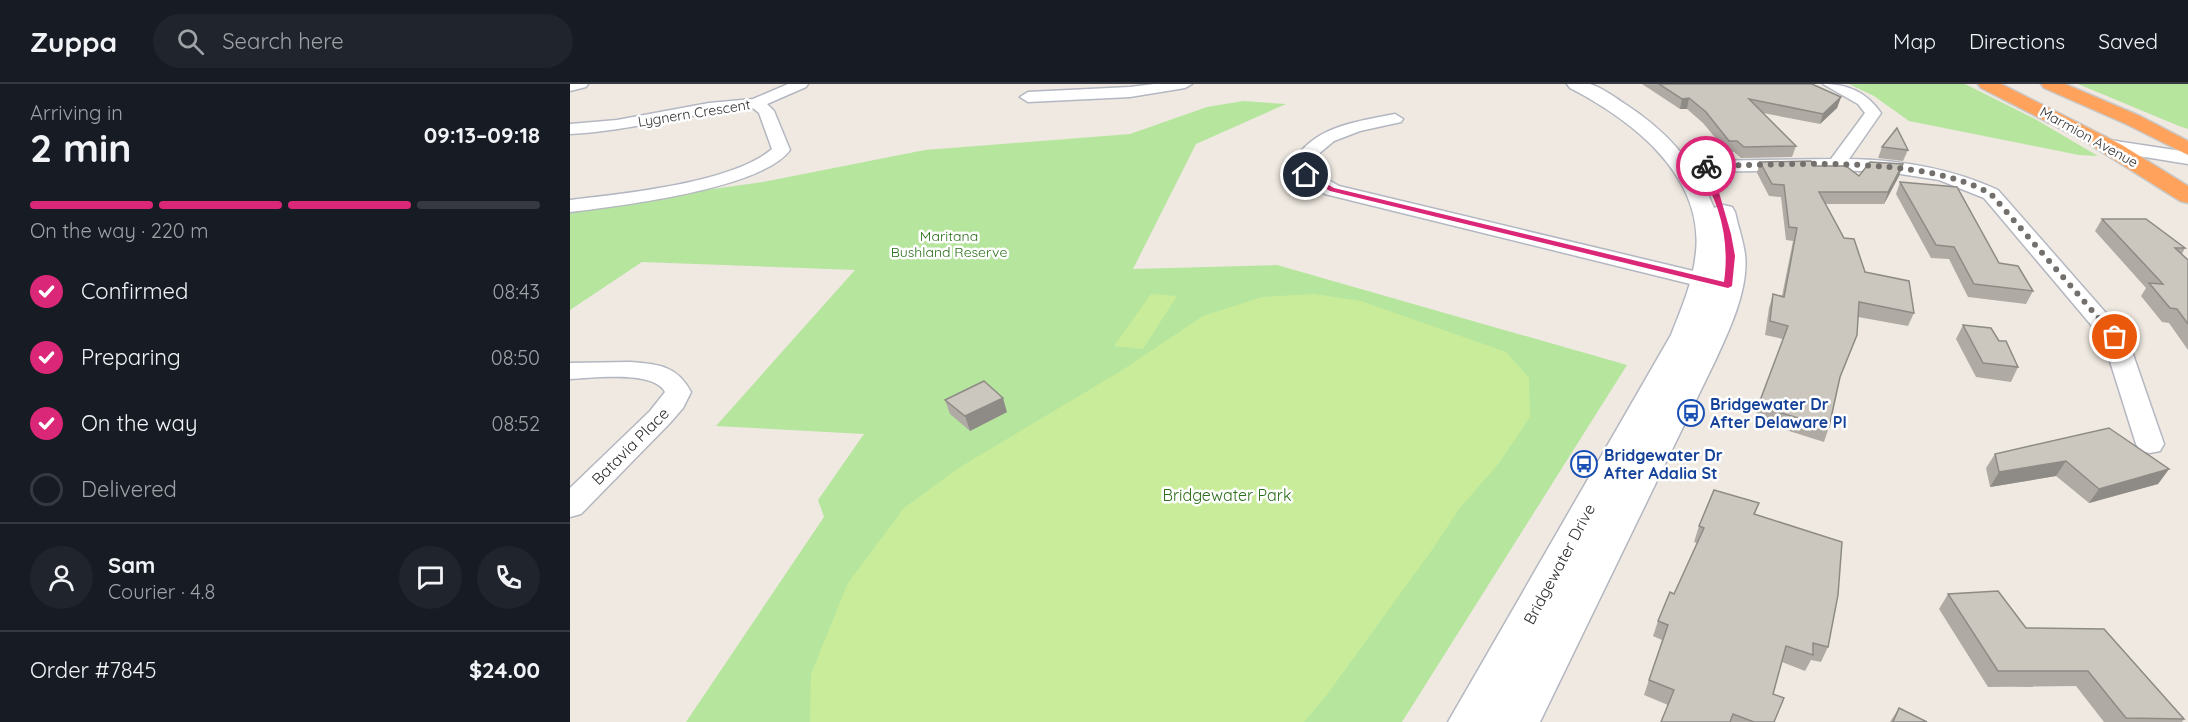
<!DOCTYPE html>
<meta charset="utf-8">
<style>
:root{--surface:#171b24;--page:#20242c;--text:#f1f3f6;--muted:#9ea1a6;--line:#363941;--accent:#db2777}
body{margin:0;font-family:Quicksand,sans-serif;background:var(--page);color:var(--text);height:100vh;display:flex;flex-direction:column;font-size:22px;white-space:nowrap}
*{box-sizing:border-box;margin:0}
p{font-size:20px;color:var(--muted)}
.icon{flex:none;width:33px;height:33px;fill:none;stroke:currentColor;stroke-width:2;stroke-linecap:round;stroke-linejoin:round}
.map{position:relative;flex:1;overflow:hidden}
.panel{display:flex;flex-direction:column;background:var(--surface);width:570px}
.panel>*{flex:none}
.pin{position:absolute;display:grid;place-items:center;width:51px;height:51px;color:#fff;margin:-26px;border:3px solid #fff;border-radius:50%;box-shadow:0 2px 6px #0007}
.courier{position:absolute;display:grid;place-items:center;width:60px;height:60px;margin:-30px;border:4px solid #db2777;border-radius:50%;background:#fff;color:#222;box-shadow:0 2px 8px #0007}
.head em{font-style:normal;font-weight:800}
.head div{display:flex;flex-direction:column-reverse}
.head{display:flex;align-items:center;justify-content:space-between;height:102px;padding:0 30px}
h1{font-size:39px;font-weight:800;line-height:45px}
.bar{display:grid;grid-template-columns:repeat(4,1fr);gap:9px 6px;align-content:center;height:72px;padding:0 30px}
.bar i{height:8px;border-radius:4px;background:var(--line)}
.bar .active{background:var(--accent)}
.bar p{grid-column:span 4}
.line{display:flex;align-items:center;gap:15px;padding:0 30px;border-top:2px solid var(--line)}
.line div{flex:1}
.round{display:grid;place-items:center;flex:none;width:63px;height:63px;border-radius:32px;background:var(--page)}
ol{padding:0 30px;list-style:none}
li{display:flex;align-items:center;gap:18px;height:66px}
li p{margin-inline-start:auto}
li .icon{padding:6px;border-radius:50%;background:var(--accent);color:#fff;stroke-width:4}
li:last-child{color:var(--muted)}
li i{width:33px;height:33px;border:3px solid var(--line);border-radius:50%}
header{display:flex;align-items:center;gap:36px;box-sizing:border-box;height:84px;padding:0 30px;background:var(--surface);border-bottom:2px solid var(--line)}
header strong{font-size:28px}
nav{display:flex;gap:33px;margin-inline-start:auto;font-size:21px}
.search{width:420px;height:54px;background:var(--page);display:flex;align-items:center;gap:15px;box-sizing:border-box;padding:0 21px;border-radius:33px;color:var(--muted);font-size:22px}
main{display:flex;flex:1;min-height:0}
.map>svg:first-child{display:block}
.green{fill:#b6e59e}
.pitch{fill:#c9ec9a}
.lines{fill:none;stroke-linecap:round;stroke-linejoin:round}
.street-casing{stroke:#b4b7c1;stroke-width:3}
.secondary-casing{stroke:#b4b7c1;stroke-width:3}
.highway-casing{stroke:#c9c9c9;stroke-width:3}
.street{fill:#fff;fill-rule:evenodd}
.secondary{fill:#fff;fill-rule:evenodd}
.highway{fill:#ffa35c;fill-rule:evenodd}
.wall{fill:#afaba4}
.shaded-wall{fill:#8e8b86}
.building{fill:#cbc7bf;stroke:#8e8b86;stroke-width:1.5}
.route{fill:#db2777}
.done{stroke:#726f6d;stroke-width:6;stroke-dasharray:0 10.8}
.labels{text-anchor:middle;stroke-width:5;stroke-linejoin:round;paint-order:stroke}
.far-street-label{font-size:14px;fill:#2e2e2e;stroke:#fff}
.far-park-label{font-size:14px;fill:#2c6e1b;stroke:#fff}
.transit-label{font-size:16px;font-weight:bold;fill:#164399;stroke:#fff;text-anchor:start}
.street-label{font-size:16px;fill:#2e2e2e;stroke:#fff}
.park-label{font-size:16px;fill:#2c6e1b;stroke:#fff}
</style>
<header>
<strong>Zuppa</strong>
<div class="search"><svg class="icon" aria-label="search" viewBox="0 0 24 24"><circle cx="10" cy="10" r="6"/><path d="M15 15l6 6"/></svg>Search here</div>
<nav><a>Map</a><a>Directions</a><a>Saved</a></nav>
</header>
<main>
<section class="panel">
<div class="head"><div><h1>2 min</h1><p>Arriving in</p></div><em>09:13–09:18</em></div>
<div class="bar"><i class="active"></i><i class="active"></i><i class="active"></i><i></i><p>On the way · 220 m</p></div>
<ol>
<li><svg class="icon" aria-label="check" viewBox="0 0 24 24"><path d="M5 12l5 5 9-10"/></svg>Confirmed<p>08:43</p></li>
<li><svg class="icon" aria-label="check" viewBox="0 0 24 24"><path d="M5 12l5 5 9-10"/></svg>Preparing<p>08:50</p></li>
<li><svg class="icon" aria-label="check" viewBox="0 0 24 24"><path d="M5 12l5 5 9-10"/></svg>On the way<p>08:52</p></li>
<li><i></i>Delivered</li>
</ol>
<div class="line" style="height:108px"><a class="round"><svg class="icon" aria-label="person" viewBox="0 0 24 24"><circle cx="12" cy="8" r="4"/><path d="M4 21q1-7 8-7t8 7"/></svg></a><div><b>Sam</b><p>Courier · 4.8</p></div><a class="round"><svg class="icon" aria-label="chat" viewBox="0 0 24 24"><path d="M4 5h16v11H9l-5 4z"/></svg></a><a class="round"><svg class="icon" aria-label="phone" viewBox="0 0 24 24"><path d="M5 4h4l2 5-3 2q2 4 5 5l2-3 5 2v4C11 20 4 13 5 4z"/></svg></a></div>
<div class="line" style="height:78px"><div>Order #7845</div><b>$24.00</b></div>
</section>
<div class="map">
<svg width="1618" height="638" viewBox="0 0 1618 638">
<rect width="100%" height="100%" fill="#efe9e1"/>
<!-- green -->
<g class="green">
<polygon points="1279,0 1395,0 1465,35 1528,72 1509,71 1339,37 1304,12"/>
<polygon points="1508,0 1618,0 1618,45 1609,42"/>
<polygon points="673,17 716,20 626,60 563,185 707,181 1057,281 832,638 116,638 254,433 248,416 294,350 146,342 285,186 72,178 0,226 0,125 193,98 355,66 560,50 637,23"/>
</g>
<!-- pitch -->
<g class="pitch">
<polygon points="581,210 607,212 573,265 544,262"/>
<polygon points="744,210 791,217 936,268 959,294 960,333 929,379 889,425 864,463 759,608 734,638 240,638 241,590 278,499 334,424 390,383 551,287 633,232 692,213"/>
</g>
<g class="lines">
<defs>
<g id="street">
<polygon points="0,0 18,0 16,3 0,7"/>
<path d="M218 0H238L236 3 197 20 204 27 220 66C192 105 48 122 0 128V116C52 110 163 99 202 65L189 29 183 24C121 28 62 47 0 50V40L47 36 139 19 183 15Z"/>
<polygon points="584,0 622,0 615,4 560,13 458,18 450,13 458,8 560,3"/>
<path d="M1253 0C1278 0 1296 8 1311 29L1279 75C1331 76 1380 84 1428 106L1557 253 1594 360 1590 367 1580 369 1570 367 1566 360 1533 255 1414 114 1369 96 1318 88 1261 86 1112 88 1106 87 1103 83 1106 79 1124 77 1261 75 1295 29 1288 20Z"/>
<path d="M825 30 833 35 831 38 790 47 764 57 746 72V89L769 102 1165 197 1168 202 1165 207 1157 209 755 110 728 91V71C750 41 791 37 825 30Z"/>
<path d="M59 278C87 280 107 281 121 308L113 324 100 339 11 430 0 433V404L80 327 95 308C84 286 22 294 0 295V279Z"/>
</g>
<g id="secondary">
<path d="M997 0C1004 0 1013 0 1020 0 1031 3 1043 12 1052 18 1093 44 1126 78 1144 124L1153 121 1162 123 1165 128C1168 142 1173 156 1175 170 1179 204 1160 245 1146 275L970 638H878L1101 251C1112 223 1123 198 1126 168 1134 90 1060 35 1000 4Z"/>
<polygon points="1539,56 1618,68 1618,80 1532,66 1529,62 1532,58"/>
</g>
<g id="highway">
<polygon points="1408,0 1431,0 1449,9 1552,61 1618,102 1618,119 1610,117 1513,56 1411,4"/>
<polygon points="1471,0 1495,0 1570,32 1618,57 1618,71 1556,40 1474,4"/>
</g>
</defs>
<!-- street casing -->
<use href="#street" class="street-casing"/>
<!-- secondary casing -->
<use href="#secondary" class="secondary-casing"/>
<!-- highway casing -->
<use href="#highway" class="highway-casing"/>
<!-- street -->
<use href="#street" class="street"/>
<!-- secondary -->
<use href="#secondary" class="secondary"/>
<!-- highway -->
<use href="#highway" class="highway"/>
</g>
<!-- wall -->
<g class="wall">
<polygon points="1072,0 1242,0 1271,13 1267,24 1250,40 1193,29 1226,62 1222,73 1171,74 1164,68 1157,68 1133,39 1117,25 1110,25"/>
<polygon points="1312,63 1338,66 1333,77 1308,74"/>
<polygon points="1190,78 1245,82 1289,92 1333,80 1329,92 1314,120 1255,120 1274,154 1295,188 1344,229 1338,242 1288,233 1270,294 1259,343 1254,358 1184,336 1213,255 1195,251 1199,224 1203,210 1212,212 1223,157 1216,156 1211,113 1199,112 1187,89"/>
<polygon points="1330,98 1463,207 1456,220 1398,213 1379,175 1361,174 1326,110"/>
<polygon points="1532,135 1615,164 1612,170 1618,176 1618,266 1599,239 1592,238 1571,212 1576,204 1525,147"/>
<polygon points="1393,241 1448,283 1441,298 1406,293 1386,255"/>
<polygon points="375,316 437,328 400,347 380,330"/>
<polygon points="1425,370 1599,385 1588,400 1519,419 1486,392 1420,403 1416,384"/>
<polygon points="1189,419 1185,430 1258,563 1251,578 1241,576 1235,587 1212,578 1203,610 1204,638 1091,638 1098,621 1074,611 1092,556 1083,552 1088,537 1104,510 1127,459 1124,458 1129,442"/>
<polygon points="1378,510 1456,544 1614,635 1612,638 1534,638 1506,602 1418,603 1369,525"/>
<polygon points="1329,624 1357,638 1320,638"/>
</g>
<!-- shaded-wall -->
<g class="shaded-wall">
<polygon points="1271,13 1267,24 1250,40 1253,30"/>
<polygon points="1119,14 1117,25 1110,25 1112,15"/>
<polygon points="1333,80 1329,92 1314,120 1318,108"/>
<polygon points="433,314 437,328 400,347 395,332"/>
<polygon points="1496,377 1486,392 1420,403 1429,388"/>
<polygon points="1599,385 1588,400 1519,419 1529,405"/>
</g>
<!-- building -->
<g class="building">
<polygon points="1089,0 1242,0 1271,13 1253,30 1179,15 1226,62 1174,63 1167,57 1159,57 1136,28 1119,14 1112,15"/>
<polygon points="1327,44 1338,66 1312,63"/>
<polygon points="1241,77 1245,82 1276,82 1289,92 1300,78 1333,80 1318,108 1249,108 1274,154 1284,155 1295,188 1339,197 1344,229 1289,218 1287,251 1270,293 1259,343 1188,322 1218,242 1200,237 1203,210 1214,213 1227,144 1219,143 1214,101 1202,100 1190,78"/>
<polygon points="1330,98 1387,103 1429,179 1448,182 1463,207 1404,200 1384,163 1366,161"/>
<polygon points="1532,135 1576,135 1615,164 1605,164 1618,176 1618,240 1607,225 1600,224 1579,199 1593,200"/>
<polygon points="1393,241 1421,244 1429,257 1436,257 1448,283 1413,279"/>
<polygon points="414,297 433,314 395,332 375,316"/>
<polygon points="1539,344 1599,385 1529,405 1496,377 1429,388 1425,370"/>
<polygon points="1144,406 1189,419 1184,430 1272,458 1268,511 1258,563 1243,559 1243,571 1216,562 1203,610 1214,614 1204,638 1184,638 1163,630 1160,638 1091,638 1104,606 1079,596 1098,541 1088,537 1100,508 1104,510 1134,444 1129,442"/>
<polygon points="1428,507 1456,544 1534,545 1614,635 1556,634 1518,587 1428,587 1378,510"/>
<polygon points="1329,624 1357,638 1323,638"/>
</g>
<!-- route -->
<path class="route" d="M1136 80 1139 82 1134 84 1148 105 1161 150 1165 172 1162 202 1158 204 760 107 733 91 739 90 764 104 1154 198C1160 155 1150 118 1126 82Z"/>
<g class="lines">
<!-- done -->
<path class="done" d="M1136 82C1215 81 1352 70 1421 110L1545 253"/>
</g>
<!-- icons -->
<defs>
<symbol id="bus-ring" viewBox="-11 -11 22 22"><circle r="9.5" fill="#fff" stroke="#1a4fb4" stroke-width="1.5"/><path d="M-5-6H5V4H4V6H2V4H-2V6H-4V4H-5ZM-3.5-4V0h7V-4ZM-3.5 1.2v1.5H-2V1.2ZM2 1.2v1.5H3.5V1.2Z" fill="#1a4fb4"/></symbol>
</defs>
<g fill-rule="evenodd">
<use href="#bus-ring" x="1106" y="314" width="30" height="30"/>
<use href="#bus-ring" x="999" y="365" width="30" height="30"/>
</g>
<g class="labels">
<!-- far-street labels -->
<g class="far-street-label">
<text transform="translate(124 29) rotate(-9)" y="5">Lygnern Crescent</text>
<text transform="translate(1519 53) rotate(29)" y="5">Marmion Avenue</text>
</g>
<!-- far-park labels -->
<g class="far-park-label">
<text x="379" y="157">Maritana<tspan x="379" dy="16">Bushland Reserve</tspan></text>
</g>
<!-- transit labels -->
<g class="transit-label">
<text x="1140" y="326">Bridgewater Dr<tspan x="1140" dy="18">After Delaware Pl</tspan></text>
<text x="1034" y="377">Bridgewater Dr<tspan x="1034" dy="18">After Adalia St</tspan></text>
</g>
<!-- street labels -->
<g class="street-label">
<text transform="translate(60 362) rotate(-45)" y="6">Batavia Place</text>
<text transform="translate(989 480) rotate(-62)" y="6">Bridgewater Drive</text>
</g>
<!-- park labels -->
<g class="park-label">
<text x="657" y="417">Bridgewater Park</text>
</g>
</g>
</svg>
<div class="pin" style="left:1545px;top:253px;background:#ea580c"><svg class="icon" aria-label="bag" viewBox="0 0 24 24"><path d="M5 8h14l-1 12H6zM9 8a3 3 0 0 1 6 0"/></svg></div>
<div class="pin" style="left:736px;top:91px;background:#1f2937"><svg class="icon" aria-label="home" viewBox="0 0 24 24"><path d="M3 11l9-7 9 7M6 9v11h12V9"/></svg></div>
<div class="courier" style="left:1136px;top:82px"><svg class="icon" aria-label="bike" viewBox="0 0 24 24"><circle cx="6" cy="16" r="4"/><circle cx="18" cy="16" r="4"/><path d="M6 16l4-8h5l3 8M10 8l3 8H6M13 5h3"/></svg></div>
</div>
</main>
